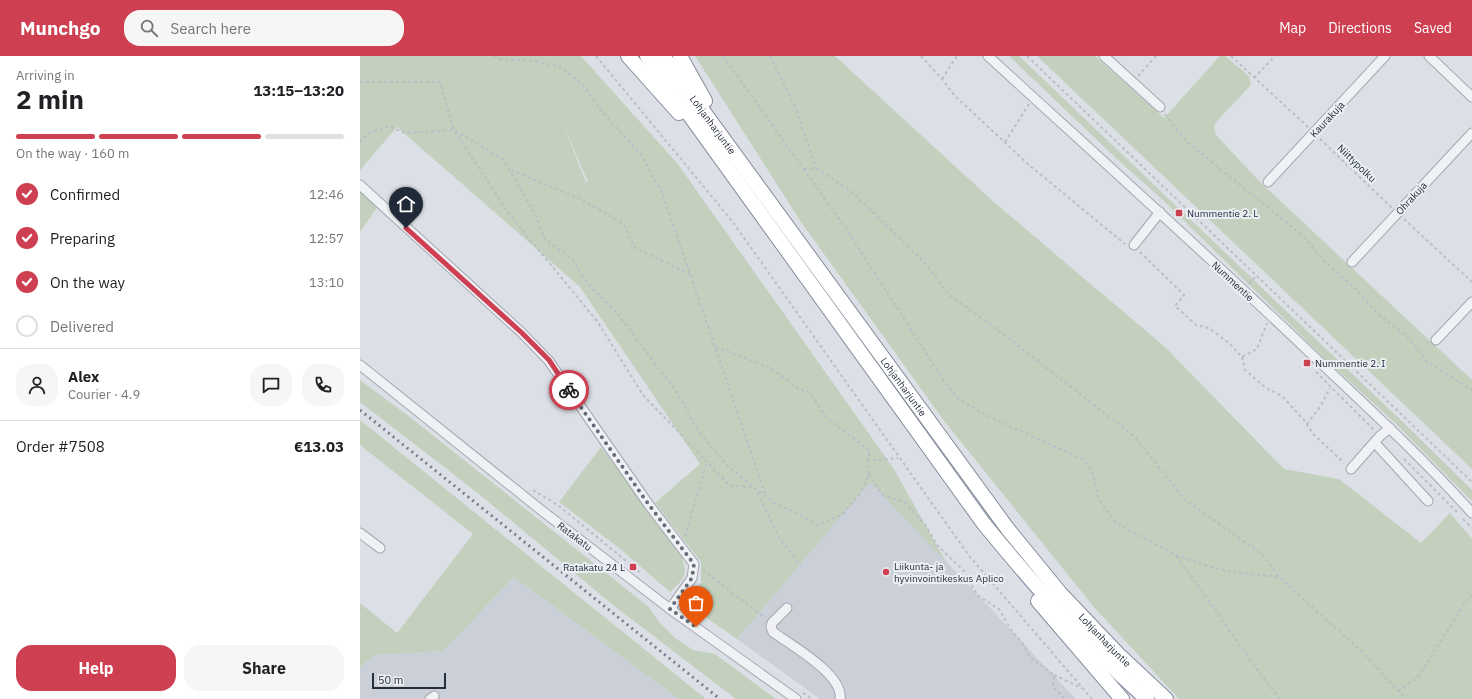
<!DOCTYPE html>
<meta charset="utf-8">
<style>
:root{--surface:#fff;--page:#f6f6f6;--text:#202124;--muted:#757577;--line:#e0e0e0;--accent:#cd3f51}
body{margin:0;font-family:"IBM Plex Sans",sans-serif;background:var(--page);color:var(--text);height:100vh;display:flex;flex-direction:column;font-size:15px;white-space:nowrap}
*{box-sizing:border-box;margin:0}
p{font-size:13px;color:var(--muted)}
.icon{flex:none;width:22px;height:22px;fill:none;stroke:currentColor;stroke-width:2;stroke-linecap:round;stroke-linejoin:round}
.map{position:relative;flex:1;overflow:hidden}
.drawer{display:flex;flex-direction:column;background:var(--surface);width:360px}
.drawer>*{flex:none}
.scale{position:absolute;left:12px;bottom:10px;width:74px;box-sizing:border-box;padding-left:4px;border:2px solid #262e3d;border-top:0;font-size:11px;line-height:14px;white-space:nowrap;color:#262e3d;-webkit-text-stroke:3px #ebeff4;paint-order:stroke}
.pin{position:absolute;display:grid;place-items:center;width:34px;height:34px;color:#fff;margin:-41px -17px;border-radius:50% 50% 50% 0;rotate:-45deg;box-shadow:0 0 4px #0007}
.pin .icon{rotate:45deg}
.courier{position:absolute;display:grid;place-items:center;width:40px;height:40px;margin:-20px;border:3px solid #cd3f51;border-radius:50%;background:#fff;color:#222;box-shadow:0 1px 5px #0007}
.summary em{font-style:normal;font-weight:700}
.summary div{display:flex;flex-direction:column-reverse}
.summary{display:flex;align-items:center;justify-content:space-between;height:68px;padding:0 16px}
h1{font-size:26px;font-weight:700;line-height:30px}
.bar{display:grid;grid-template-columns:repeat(4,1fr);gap:6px 4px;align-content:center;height:48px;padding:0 16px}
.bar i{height:5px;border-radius:3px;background:var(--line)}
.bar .active{background:var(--accent)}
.bar p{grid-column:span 4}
.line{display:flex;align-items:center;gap:10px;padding:0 16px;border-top:1px solid var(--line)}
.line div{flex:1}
.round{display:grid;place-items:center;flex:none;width:42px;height:42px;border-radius:16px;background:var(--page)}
ol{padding:0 16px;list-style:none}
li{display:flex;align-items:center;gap:12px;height:44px}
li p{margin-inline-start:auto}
li .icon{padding:4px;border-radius:50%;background:var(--accent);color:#fff;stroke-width:4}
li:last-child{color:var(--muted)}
li i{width:22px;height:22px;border:2px solid var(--line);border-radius:50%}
.primary-button{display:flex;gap:8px;margin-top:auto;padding:8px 16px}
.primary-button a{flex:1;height:46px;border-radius:16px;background:var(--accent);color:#fff;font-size:16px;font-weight:700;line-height:46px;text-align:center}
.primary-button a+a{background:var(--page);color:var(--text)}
header{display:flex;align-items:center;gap:24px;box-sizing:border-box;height:56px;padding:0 20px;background:var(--accent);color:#fff}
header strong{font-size:19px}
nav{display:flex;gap:22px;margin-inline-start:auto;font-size:14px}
.search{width:280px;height:36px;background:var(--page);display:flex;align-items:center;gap:10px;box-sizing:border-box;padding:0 14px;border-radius:16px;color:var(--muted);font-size:15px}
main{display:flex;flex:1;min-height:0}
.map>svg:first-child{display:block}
.built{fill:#cacfd8}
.green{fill:#c2d0bd;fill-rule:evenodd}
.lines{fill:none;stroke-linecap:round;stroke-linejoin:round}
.minor-casing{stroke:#a2a7b0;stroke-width:11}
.highway-casing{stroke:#848d9d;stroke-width:16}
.path{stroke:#bbbec5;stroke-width:2;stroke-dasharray:3 3;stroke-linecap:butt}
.minor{stroke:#eff1f5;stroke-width:9}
.highway{stroke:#fff;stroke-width:14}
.rail{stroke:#767f90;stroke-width:3;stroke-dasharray:2 4;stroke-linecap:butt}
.done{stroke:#666c78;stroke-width:4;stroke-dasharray:0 7.2}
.route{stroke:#cd3f51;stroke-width:5}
.poi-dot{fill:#cd3f51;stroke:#ebeff4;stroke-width:1.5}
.labels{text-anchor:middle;stroke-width:4;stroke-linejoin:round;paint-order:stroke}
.street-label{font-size:10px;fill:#262e3d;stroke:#ebeff4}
.poi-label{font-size:10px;fill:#262e3d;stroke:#ebeff4;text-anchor:start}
</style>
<header>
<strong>Munchgo</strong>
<div class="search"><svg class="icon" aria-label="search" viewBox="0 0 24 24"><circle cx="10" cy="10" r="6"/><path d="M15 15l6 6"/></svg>Search here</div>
<nav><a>Map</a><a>Directions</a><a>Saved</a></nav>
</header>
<main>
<section class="drawer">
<div class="summary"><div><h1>2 min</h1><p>Arriving in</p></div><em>13:15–13:20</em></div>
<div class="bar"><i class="active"></i><i class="active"></i><i class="active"></i><i></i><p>On the way · 160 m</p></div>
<ol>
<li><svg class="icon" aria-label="check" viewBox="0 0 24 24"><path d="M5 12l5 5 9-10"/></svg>Confirmed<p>12:46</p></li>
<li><svg class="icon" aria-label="check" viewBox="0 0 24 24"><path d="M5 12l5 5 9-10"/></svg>Preparing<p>12:57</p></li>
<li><svg class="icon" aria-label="check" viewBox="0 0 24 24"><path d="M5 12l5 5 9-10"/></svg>On the way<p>13:10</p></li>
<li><i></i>Delivered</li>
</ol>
<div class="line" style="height:72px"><a class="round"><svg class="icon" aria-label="person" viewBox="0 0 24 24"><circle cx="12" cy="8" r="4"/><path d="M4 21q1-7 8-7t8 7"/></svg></a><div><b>Alex</b><p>Courier · 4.9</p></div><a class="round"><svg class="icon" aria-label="chat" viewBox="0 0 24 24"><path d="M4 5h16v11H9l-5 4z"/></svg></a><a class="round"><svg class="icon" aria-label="phone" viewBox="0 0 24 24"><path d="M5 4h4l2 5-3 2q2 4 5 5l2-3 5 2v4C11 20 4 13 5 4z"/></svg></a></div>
<div class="line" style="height:52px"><div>Order #7508</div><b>€13.03</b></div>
<div class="primary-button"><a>Help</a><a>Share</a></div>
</section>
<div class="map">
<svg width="1112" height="643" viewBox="0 0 1112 643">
<rect width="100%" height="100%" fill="#dce0e6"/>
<!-- built -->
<g class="built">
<polygon points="510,425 716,643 460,643 377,583"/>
<polygon points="154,521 319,643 0,643 0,611 15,599 83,595"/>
</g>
<!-- green -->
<g class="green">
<path d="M0 0H221L317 107 534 413 586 506 510 426 377 583 327 548 341 527V506L295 447 340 408 220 231 37 71 0 114ZM202 66 228 126H226Z"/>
<polygon points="335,0 475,0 635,147 805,291 924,413 979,423 1061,487 1090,457 1112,483 1112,643 819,643 733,550 585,366 441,166"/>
<polygon points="649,0 659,0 1048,371 1112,434 1112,445 1034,366 962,300 805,146 757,103"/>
<polygon points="677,0 735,0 804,62 860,0 865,0 889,20 891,29 856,66 854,71 856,79 900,126 1112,324 1112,413"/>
<polygon points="0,133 18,150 0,176"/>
<polygon points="0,324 51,362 289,551 299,566 315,582 333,594 355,598 416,643 376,643 253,549 119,438 0,346"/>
<polygon points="0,364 346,643 319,643 154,521 83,595 15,599 0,611 0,547 37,577 113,478 0,389"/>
<path d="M241 391 322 501C328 520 324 523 310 536L259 492 199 446Z"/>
</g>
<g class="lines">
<defs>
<g id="minor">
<path d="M628 0C734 97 841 193 945 292 1002 346 1060 399 1112 457"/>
<polyline points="744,0 800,51"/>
<polyline points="1069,0 1112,41"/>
<polyline points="908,126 1025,0"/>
<polyline points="0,129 162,277 189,305 289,449 334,508 332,522 310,553"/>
<polyline points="774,189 800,156"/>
<polyline points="992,206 1112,77"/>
<polyline points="1076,284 1112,246"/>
<polyline points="0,309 181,454 310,553 436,643"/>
<polyline points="1015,387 1068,445"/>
<polyline points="991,413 1020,380 1030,372"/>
<polyline points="0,477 20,492"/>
<path d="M427 552 412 567 411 571 413 576C431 589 484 619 480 643"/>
<polyline points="70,643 74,640"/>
</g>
<g id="highway">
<polyline points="268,0 319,57"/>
<path d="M287 0 624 468C675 530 728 591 787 643"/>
<path id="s1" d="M303 0 647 472 700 537 758 598 806 643"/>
<polyline points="320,0 345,45"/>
<polyline points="678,545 762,643"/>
</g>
</defs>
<!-- minor casing -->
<use href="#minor" class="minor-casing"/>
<!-- highway casing -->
<use href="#highway" class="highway-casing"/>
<!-- path -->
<g class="path">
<polyline points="134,0 140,3 175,5 201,11 223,29 241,54 282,100 303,139 406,440"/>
<polyline points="236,0 372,165 610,501 732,643"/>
<polyline points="363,0 487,174 582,322 598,343 628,360 722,403 731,413 739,444 756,467 816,499 847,510 872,516 919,521"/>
<polyline points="410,0 435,51 456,112"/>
<polyline points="561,0 582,23 595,40 669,109 765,188"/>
<polyline points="667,0 1112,426"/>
<polyline points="871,0 948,71"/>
<polyline points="778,20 796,0"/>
<polyline points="894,22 915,0"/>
<polyline points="582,23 597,0"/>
<polyline points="0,26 80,26 94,74 149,158 237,265 283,339 369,429 395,432 420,483 441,510"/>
<polyline points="805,58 827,86 942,179 967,208 997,234 1018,258 1047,280 1067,306 1112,334"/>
<polyline points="960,83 1032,152"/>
<polyline points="0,86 9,77 29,70 44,77 94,74 144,104 176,160 184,182 213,204 227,227 256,256 317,336 338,375 367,409 395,432 417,449 438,457 456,469 482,459 501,436 509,419 508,405 538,402"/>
<polyline points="645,86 669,48"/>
<polyline points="444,113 456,112 492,136 564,206 589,239 633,270 775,381 825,444 902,498 919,521 1000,594 1046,643"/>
<polyline points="151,114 218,142 263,167 274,191 331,219"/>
<polyline points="1044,163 1112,226"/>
<polyline points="780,196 824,239 815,250 836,269 849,272 870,288 882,301 897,293 907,267"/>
<polyline points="889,228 896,220"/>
<polyline points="356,291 411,312 437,332 450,337 467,362 510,395 508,406"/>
<polyline points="882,301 885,314 906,332 922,340 944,364 953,378 984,407"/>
<polyline points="956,316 1014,374"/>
<polyline points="947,368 960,351 970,332"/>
<polyline points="1044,403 1099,458"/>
<polyline points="509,418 522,439 546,447 566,470 577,489 604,515 617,539 639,553 652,575 663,588 670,601 694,619 693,631 705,643"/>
<polyline points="173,434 199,450 282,518"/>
<polyline points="1103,463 1112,472"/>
<polyline points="325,480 347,406"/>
<path d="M816 500C852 547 883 597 920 643"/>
<polyline points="343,514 404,561"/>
<polyline points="694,619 722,632"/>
<polyline points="1038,635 1058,621 1106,545 1112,539"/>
<polyline points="443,637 452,643"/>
</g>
<!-- minor -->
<use href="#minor" class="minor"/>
<!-- highway -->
<use href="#highway" class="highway"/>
<!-- rail -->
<polyline class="rail" points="0,354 360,643"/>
</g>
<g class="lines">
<!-- done -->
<polyline class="done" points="209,334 289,449 334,508 332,522 310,553 336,571"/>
<!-- route -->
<polyline class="route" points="46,172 162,277 189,304 209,334"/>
</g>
<!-- markers -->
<g class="poi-dot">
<rect x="815" y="153" width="8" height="8" rx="2"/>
<rect x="943" y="303" width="8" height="8" rx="2"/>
<rect x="269" y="507" width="8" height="8" rx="2"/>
<circle cx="526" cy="516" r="4"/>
</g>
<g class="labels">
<!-- street labels -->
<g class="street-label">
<text transform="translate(967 63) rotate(-47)" y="4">Kaurakuja</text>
<text dy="4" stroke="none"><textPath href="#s1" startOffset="85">Lohjanharjuntie</textPath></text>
<text transform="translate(997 107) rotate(44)" y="4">Niittypolku</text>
<text transform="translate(1051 142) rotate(-47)" y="4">Ohrakuja</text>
<text transform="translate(873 225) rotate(43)" y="4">Nummentie</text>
<text dy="4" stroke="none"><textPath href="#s1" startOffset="409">Lohjanharjuntie</textPath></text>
<text transform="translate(215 480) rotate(37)" y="4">Ratakatu</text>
<text dy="4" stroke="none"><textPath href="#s1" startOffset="733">Lohjanharjuntie</textPath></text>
</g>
<!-- poi labels -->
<g class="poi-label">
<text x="827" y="161">Nummentie 2. L</text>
<text x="955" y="311">Nummentie 2. I</text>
<text x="534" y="514">Liikunta- ja<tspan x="534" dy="12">hyvinvointikeskus Aplico</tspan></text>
<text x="265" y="515" text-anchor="end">Ratakatu 24 L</text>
</g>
</g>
</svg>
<div class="scale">50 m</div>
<div class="pin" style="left:336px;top:571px;background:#ea580c"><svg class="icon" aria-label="bag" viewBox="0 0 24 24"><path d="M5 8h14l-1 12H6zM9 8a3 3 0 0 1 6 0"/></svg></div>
<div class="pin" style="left:46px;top:172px;background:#1f2937"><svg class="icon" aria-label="home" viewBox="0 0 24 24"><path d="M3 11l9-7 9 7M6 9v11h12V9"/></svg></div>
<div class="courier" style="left:209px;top:334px"><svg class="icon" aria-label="bike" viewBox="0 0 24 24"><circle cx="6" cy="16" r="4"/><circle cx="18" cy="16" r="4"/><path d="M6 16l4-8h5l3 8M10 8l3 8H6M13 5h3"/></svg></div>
</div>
</main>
